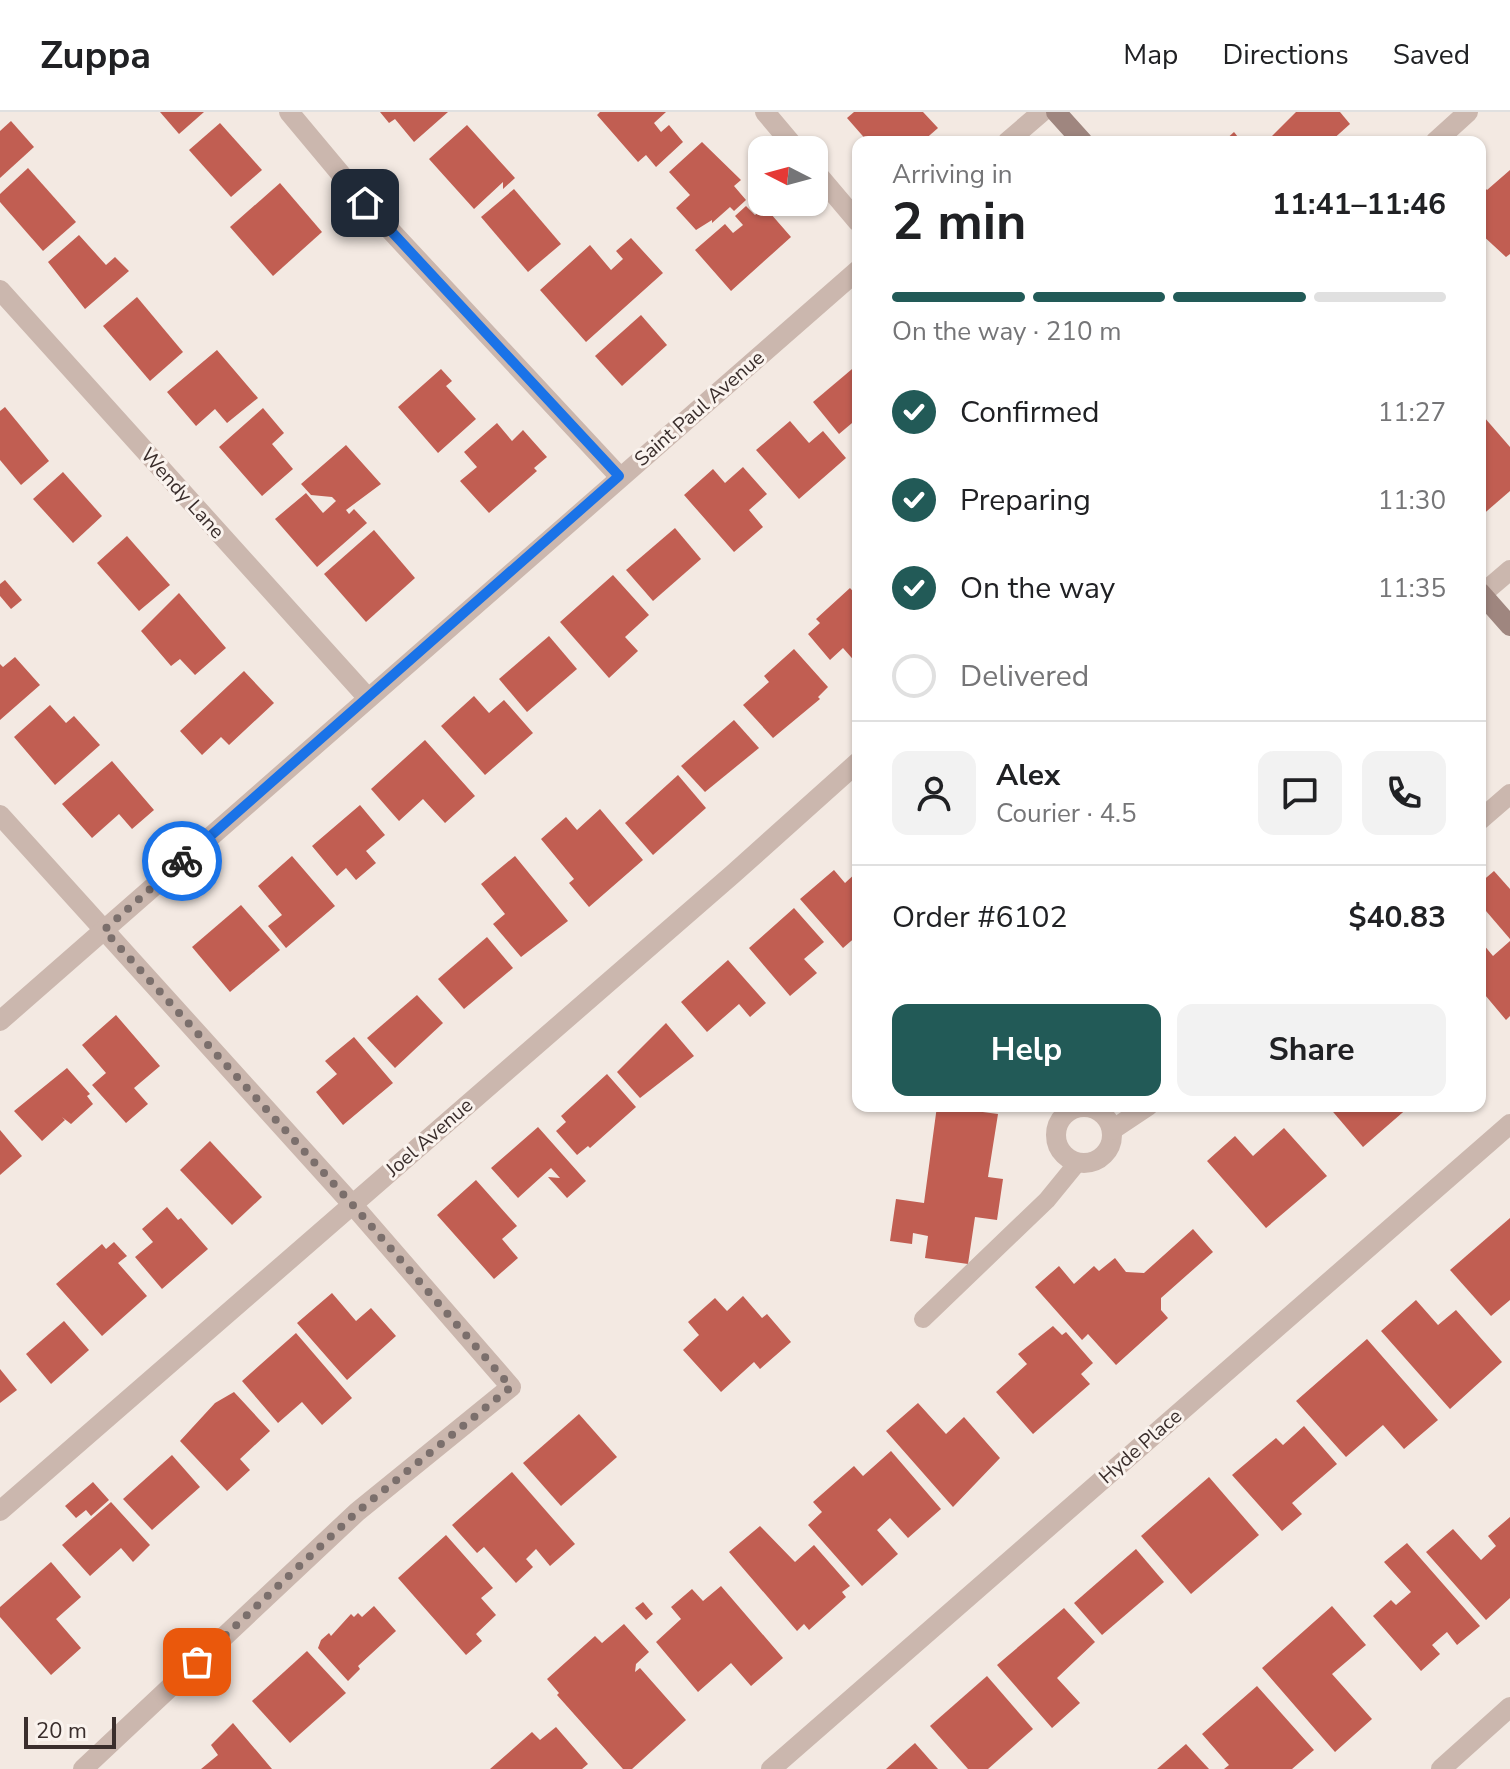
<!DOCTYPE html>
<meta charset="utf-8">
<style>
:root{--surface:#fff;--page:#f2f2f2;--text:#202124;--muted:#757577;--line:#e0e0e0;--accent:#225a57}
body{margin:0;font-family:"Nunito Sans",sans-serif;background:var(--page);color:var(--text);height:100vh;display:flex;flex-direction:column;font-size:30px;white-space:nowrap}
*{box-sizing:border-box;margin:0}
p{font-size:26px;color:var(--muted)}
.icon{flex:none;width:44px;height:44px;fill:none;stroke:currentColor;stroke-width:2;stroke-linecap:round;stroke-linejoin:round}
.map{position:relative;flex:1;overflow:hidden}
.panel{position:absolute;left:852px;top:24px;width:634px;height:976px;display:flex;flex-direction:column;background:var(--surface);border-radius:16px;box-shadow:0 2px 6px #0004}
.panel>*{flex:none}
.needle{width:52px;rotate:276deg}
.controls{position:absolute;left:748px;top:24px;display:grid;gap:16px}
.controls a{display:grid;place-items:center;width:80px;height:80px;border-radius:16px;background:var(--surface);box-shadow:0 2px 6px #0004;font-size:40px}
.scale{position:absolute;left:24px;bottom:20px;width:92px;box-sizing:border-box;padding-left:8px;border:4px solid #3a2e2c;border-top:0;font-size:22px;line-height:28px;white-space:nowrap;color:#3a2e2c;-webkit-text-stroke:6px #faf3ee;paint-order:stroke}
.pin{position:absolute;display:grid;place-items:center;width:68px;height:68px;color:#fff;margin:-34px;border-radius:16px;box-shadow:0 4px 12px #0006}
.courier{position:absolute;display:grid;place-items:center;width:80px;height:80px;margin:-40px;border:6px solid #1a73e8;border-radius:50%;background:#fff;color:#222;box-shadow:0 2px 10px #0007}
.headline em{font-style:normal;font-weight:700}
.headline div{display:flex;flex-direction:column-reverse}
.headline{display:flex;align-items:center;justify-content:space-between;height:136px;padding:0 40px}
h1{font-size:52px;font-weight:700;line-height:60px}
.bar{display:grid;grid-template-columns:repeat(4,1fr);gap:12px 8px;align-content:center;height:96px;padding:0 40px}
.bar i{height:10px;border-radius:6px;background:var(--line)}
.bar .on{background:var(--accent)}
.bar p{grid-column:span 4}
.line{display:flex;align-items:center;gap:20px;padding:0 40px;border-top:2px solid var(--line)}
.line div{flex:1}
.round{display:grid;place-items:center;flex:none;width:84px;height:84px;border-radius:16px;background:var(--page)}
ol{padding:0 40px;list-style:none}
li{display:flex;align-items:center;gap:24px;height:88px}
li p{margin-inline-start:auto}
li .icon{padding:8px;border-radius:50%;background:var(--accent);color:#fff;stroke-width:4}
li:last-child{color:var(--muted)}
li i{width:44px;height:44px;border:4px solid var(--line);border-radius:50%}
.cta{display:flex;gap:16px;margin-top:auto;padding:16px 40px}
.cta a{flex:1;height:92px;border-radius:16px;background:var(--accent);color:#fff;font-size:32px;font-weight:700;line-height:92px;text-align:center}
.cta a+a{background:var(--page);color:var(--text)}
header{display:flex;align-items:center;gap:48px;box-sizing:border-box;height:112px;padding:0 40px;background:var(--surface);border-bottom:2px solid var(--line)}
header strong{font-size:38px}
nav{display:flex;gap:44px;margin-inline-start:auto;font-size:28px}
.map>svg:first-child{display:block}
.building{fill:#c15e52}
.lines{fill:none;stroke-linecap:round;stroke-linejoin:round}
.lane{stroke:#cbb7ae;stroke-width:18}
.street{stroke:#cbb7ae;stroke-width:20}
.secondary{stroke:#9f867f;stroke-width:20}
.done{stroke:#7b6f6c;stroke-width:8;stroke-dasharray:0 14.4}
.route{stroke:#1a73e8;stroke-width:10}
.labels{text-anchor:middle;stroke-width:6;stroke-linejoin:round;paint-order:stroke}
.street-label{font-size:20px;fill:#3a2e2c;stroke:#faf3ee}
</style>
<header>
<strong>Zuppa</strong>
<nav><a>Map</a><a>Directions</a><a>Saved</a></nav>
</header>
<div class="map">
<svg width="1510" height="1657" viewBox="0 0 1510 1657">
<rect width="100%" height="100%" fill="#f3e9e2"/>
<!-- building -->
<g class="building">
<polygon points="160,0 204,0 179,22"/>
<polygon points="380,0 448,0 414,30 395,7 389,11"/>
<polygon points="600,0 666,0 654,11 661,20 669,13 683,30 656,55 646,43 638,50 597,3"/>
<polygon points="854,0 923,0 938,16 922,30 868,30 847,6"/>
<polygon points="1296,0 1340,0 1350,12 1330,30 1266,30"/>
<polygon points="11,9 34,35 0,66 0,19"/>
<polygon points="220,11 262,58 231,85 189,38"/>
<polygon points="467,13 515,66 503,77 503,70 474,97 429,47"/>
<polygon points="1234,20 1242,30 1223,30"/>
<polygon points="702,30 741,68 734,74 746,88 734,99 730,95 712,111 712,108 696,118 676,96 690,83 669,60"/>
<polygon points="28,56 76,110 43,139 0,90 0,82"/>
<polygon points="1510,58 1510,142 1506,145 1480,121 1480,76 1483,74 1487,78"/>
<polygon points="280,71 322,120 273,164 230,115"/>
<polygon points="514,77 561,132 528,160 481,105"/>
<polygon points="746,94 755,103 764,94 791,125 731,179 695,138 725,112 733,121 743,113 735,104"/>
<polygon points="79,123 106,153 115,145 129,159 85,197 48,150"/>
<polygon points="631,126 663,161 586,230 540,178 590,133 611,158 623,147 616,139"/>
<polygon points="137,185 183,240 150,269 103,214"/>
<polygon points="641,203 667,233 622,274 595,244"/>
<polygon points="217,238 258,286 227,311 215,297 196,314 167,280"/>
<polygon points="858,252 858,306 839,322 813,290"/>
<polygon points="441,257 452,269 446,274 476,307 438,341 398,295"/>
<polygon points="5,295 49,349 21,373 0,348 0,299"/>
<polygon points="263,296 284,321 272,332 293,357 262,384 219,335"/>
<polygon points="1484,305 1510,335 1510,379 1480,405 1480,308"/>
<polygon points="790,309 809,331 823,319 846,346 799,387 756,338"/>
<polygon points="497,311 512,329 523,318 547,345 534,356 537,359 489,401 460,369 477,355 464,340"/>
<polygon points="346,333 381,372 346,398 349,402 354,397 367,411 317,455 275,407 306,381 323,401 336,389 332,385 311,383 301,372"/>
<polygon points="743,355 767,382 749,398 763,415 734,440 684,383 713,357 725,371"/>
<polygon points="63,360 102,404 73,431 33,387"/>
<polygon points="675,416 701,447 653,489 626,458"/>
<polygon points="374,418 415,466 366,510 324,462"/>
<polygon points="127,424 170,473 139,499 97,451"/>
<polygon points="613,463 649,503 625,525 638,539 609,566 560,510"/>
<polygon points="5,468 22,488 11,497 0,484 0,472"/>
<polygon points="850,476 858,485 858,553 843,536 830,548 808,522 820,511 816,507"/>
<polygon points="179,481 226,536 195,563 180,547 171,554 141,519"/>
<polygon points="549,524 577,557 527,600 499,567"/>
<polygon points="794,537 828,575 818,585 820,587 773,626 743,593 769,570 764,564"/>
<polygon points="15,545 40,573 0,608 0,552 3,555"/>
<polygon points="244,559 274,591 229,633 221,625 202,643 180,619"/>
<polygon points="474,584 489,601 504,588 533,621 485,663 441,614"/>
<polygon points="50,593 66,611 74,604 100,633 55,673 14,625"/>
<polygon points="734,608 759,636 705,680 681,654"/>
<polygon points="425,628 475,684 445,711 423,687 399,709 371,677"/>
<polygon points="112,649 154,698 132,717 119,702 92,726 62,692"/>
<polygon points="678,663 706,696 653,743 625,711"/>
<polygon points="360,693 385,723 366,739 376,751 356,768 346,756 337,764 312,734"/>
<polygon points="600,697 643,748 589,795 569,771 574,767 541,727 566,705 577,718"/>
<polygon points="292,744 335,794 286,836 268,814 282,803 258,774"/>
<polygon points="515,744 568,809 521,845 493,812 505,802 481,772"/>
<polygon points="834,758 845,771 858,759 858,823 843,836 800,787"/>
<polygon points="1494,759 1510,777 1510,827 1480,792 1480,771"/>
<polygon points="241,793 280,838 230,880 192,835"/>
<polygon points="794,796 824,830 804,847 817,861 790,884 749,836"/>
<polygon points="487,825 513,856 464,897 438,867"/>
<polygon points="1510,829 1510,904 1506,908 1480,877 1480,835 1483,832 1493,844"/>
<polygon points="728,848 766,891 750,905 739,892 707,920 681,890"/>
<polygon points="417,883 443,911 395,956 367,926"/>
<polygon points="116,903 160,954 134,976 148,992 126,1011 92,973 106,961 82,933"/>
<polygon points="666,911 694,944 640,986 617,960"/>
<polygon points="354,925 393,971 343,1013 316,980 337,962 325,949"/>
<polygon points="67,956 90,982 87,984 93,992 71,1012 62,1005 65,1008 42,1029 14,999"/>
<polygon points="607,962 636,995 590,1036 588,1034 577,1043 556,1019 566,1010 561,1004"/>
<polygon points="937,994 998,1002 988,1065 1003,1067 997,1108 975,1105 968,1152 925,1146 928,1124 913,1121 912,1132 890,1129 896,1087 924,1091"/>
<polygon points="1328,994 1410,994 1363,1035"/>
<polygon points="538,1015 586,1069 567,1086 548,1065 560,1066 551,1056 518,1086 491,1056"/>
<polygon points="1284,1016 1327,1064 1266,1116 1207,1049 1235,1024 1253,1044"/>
<polygon points="0,1018 22,1044 0,1063"/>
<polygon points="210,1029 262,1085 232,1113 180,1058"/>
<polygon points="476,1068 517,1114 502,1127 518,1146 494,1167 437,1103"/>
<polygon points="167,1095 178,1108 181,1106 208,1137 162,1177 135,1145 153,1130 142,1117"/>
<polygon points="1510,1106 1510,1188 1491,1204 1450,1158"/>
<polygon points="1193,1117 1213,1140 1161,1186 1161,1198 1168,1206 1116,1253 1088,1222 1082,1228 1035,1175 1059,1154 1074,1172 1094,1154 1099,1159 1115,1146 1126,1160 1144,1161"/>
<polygon points="114,1130 127,1144 118,1151 147,1184 102,1224 56,1172 102,1132 106,1137"/>
<polygon points="332,1181 356,1209 371,1196 396,1224 347,1268 297,1211"/>
<polygon points="743,1184 762,1206 767,1202 791,1230 760,1257 754,1250 721,1280 683,1238 699,1223 688,1210 715,1186 727,1199"/>
<polygon points="1416,1188 1438,1213 1456,1198 1502,1250 1450,1297 1381,1219"/>
<polygon points="64,1209 89,1238 51,1272 26,1242"/>
<polygon points="1053,1214 1062,1223 1066,1220 1093,1251 1081,1262 1090,1272 1033,1322 996,1280 1027,1252 1018,1242"/>
<polygon points="296,1221 352,1286 322,1313 302,1290 278,1311 242,1269"/>
<polygon points="1367,1227 1438,1308 1404,1337 1383,1313 1346,1345 1296,1289"/>
<polygon points="0,1257 17,1278 0,1291"/>
<polygon points="234,1280 270,1319 240,1347 250,1358 227,1379 180,1329 215,1291"/>
<polygon points="918,1291 946,1322 964,1305 1000,1346 953,1395 886,1319"/>
<polygon points="579,1302 617,1345 561,1394 523,1351"/>
<polygon points="1304,1314 1337,1352 1292,1391 1302,1402 1282,1419 1232,1363 1276,1326 1283,1333"/>
<polygon points="891,1339 941,1397 908,1426 890,1406 877,1418 898,1442 862,1474 808,1413 822,1400 813,1390 854,1354 863,1364"/>
<polygon points="172,1343 200,1375 152,1418 123,1387"/>
<polygon points="512,1360 575,1432 550,1454 536,1437 526,1447 533,1455 516,1471 484,1435 477,1441 452,1413"/>
<polygon points="1209,1365 1259,1423 1191,1482 1141,1424"/>
<polygon points="93,1370 109,1388 91,1404 86,1398 76,1406 65,1394"/>
<polygon points="111,1390 150,1433 133,1450 121,1436 90,1464 62,1433"/>
<polygon points="1510,1405 1510,1486 1486,1508 1426,1440 1453,1417 1481,1448 1496,1434 1488,1424"/>
<polygon points="760,1414 795,1450 814,1433 850,1474 842,1480 846,1485 809,1518 804,1512 797,1519 729,1440"/>
<polygon points="446,1423 493,1476 481,1486 496,1503 476,1522 482,1529 466,1543 398,1466"/>
<polygon points="1407,1431 1480,1514 1457,1533 1447,1520 1432,1533 1440,1542 1421,1559 1373,1504 1391,1488 1396,1493 1411,1480 1384,1450"/>
<polygon points="1136,1437 1164,1470 1102,1523 1074,1491"/>
<polygon points="51,1450 81,1485 56,1507 81,1536 51,1563 0,1505 0,1495"/>
<polygon points="721,1474 783,1546 751,1574 731,1551 698,1580 656,1530 681,1507 671,1495 692,1477 703,1489"/>
<polygon points="643,1490 653,1502 646,1508 635,1496"/>
<polygon points="374,1494 396,1519 358,1554 360,1557 348,1569 318,1536 321,1528 329,1521 331,1524 351,1502 354,1505 358,1501 362,1505"/>
<polygon points="1332,1494 1366,1533 1332,1562 1372,1607 1335,1640 1262,1556"/>
<polygon points="1064,1496 1095,1530 1057,1566 1080,1591 1052,1616 997,1553"/>
<polygon points="624,1512 649,1540 636,1552 635,1560 640,1556 686,1608 632,1657 623,1657 557,1583 559,1581 547,1567 595,1524 602,1531"/>
<polygon points="307,1539 346,1581 290,1631 252,1589"/>
<polygon points="987,1564 1033,1617 988,1657 968,1657 930,1614"/>
<polygon points="1257,1574 1314,1638 1292,1657 1224,1657 1229,1653 1202,1622"/>
<polygon points="233,1611 272,1657 201,1657 218,1643 211,1633"/>
<polygon points="556,1615 588,1652 582,1657 490,1657 532,1620 540,1628"/>
<polygon points="915,1631 938,1657 886,1657 907,1638"/>
<polygon points="1186,1632 1209,1657 1157,1657"/>
</g>
<g class="lines">
<!-- lane -->
<polyline class="lane" points="923,1207 1047,1088 1078,1050"/>
<!-- street -->
<g class="street">
<polyline points="289,0 365,91 619,364"/>
<polyline points="765,0 797,38"/>
<polyline points="1007,30 1042,0"/>
<polyline points="1435,30 1468,0"/>
<polyline points="814,58 858,110"/>
<polyline points="0,178 367,585"/>
<polyline points="1482,482 1510,458"/>
<polyline points="0,703 352,1092 511,1275 357,1400 83,1657"/>
<polyline points="1480,708 1510,682"/>
<polyline points="0,909 858,158"/>
<circle cx="1084" cy="1023" r="28"/>
<polyline points="1112,1018 1148,994"/>
<polyline points="0,1399 733,762 858,650"/>
<polyline points="771,1657 1510,1012"/>
<polyline points="1441,1657 1510,1595"/>
</g>
<!-- secondary -->
<g class="secondary">
<polyline points="1056,0 1083,30"/>
<polyline points="1480,480 1510,514"/>
</g>
</g>
<g class="lines">
<!-- done -->
<polyline class="done" points="182,749 104,818 352,1092 511,1275 357,1400 197,1550"/>
<!-- route -->
<polyline class="route" points="182,749 619,364 365,91"/>
</g>
<g class="labels">
<!-- street labels -->
<g class="street-label">
<text transform="translate(699 296) rotate(-41)" y="7">Saint Paul Avenue</text>
<text transform="translate(183 381) rotate(48)" y="7">Wendy Lane</text>
<text transform="translate(429 1025) rotate(-41)" y="7">Joel Avenue</text>
<text transform="translate(1140 1334) rotate(-41)" y="7">Hyde Place</text>
</g>
</g>
</svg>
<div class="controls">
<a><svg class="needle" viewBox="-14 -14 28 28"><path d="M0-13l5 13h-10z" fill="#e53935"/><path d="M0 13l5-13h-10z" fill="#757577"/></svg></a>
</div>
<div class="scale">20 m</div>
<div class="pin" style="left:197px;top:1550px;background:#ea580c"><svg class="icon" aria-label="bag" viewBox="0 0 24 24"><path d="M5 8h14l-1 12H6zM9 8a3 3 0 0 1 6 0"/></svg></div>
<div class="pin" style="left:365px;top:91px;background:#1f2937"><svg class="icon" aria-label="home" viewBox="0 0 24 24"><path d="M3 11l9-7 9 7M6 9v11h12V9"/></svg></div>
<div class="courier" style="left:182px;top:749px"><svg class="icon" aria-label="bike" viewBox="0 0 24 24"><circle cx="6" cy="16" r="4"/><circle cx="18" cy="16" r="4"/><path d="M6 16l4-8h5l3 8M10 8l3 8H6M13 5h3"/></svg></div>
<section class="panel">
<div class="headline"><div><h1>2 min</h1><p>Arriving in</p></div><em>11:41–11:46</em></div>
<div class="bar"><i class="on"></i><i class="on"></i><i class="on"></i><i></i><p>On the way · 210 m</p></div>
<ol>
<li><svg class="icon" aria-label="check" viewBox="0 0 24 24"><path d="M5 12l5 5 9-10"/></svg>Confirmed<p>11:27</p></li>
<li><svg class="icon" aria-label="check" viewBox="0 0 24 24"><path d="M5 12l5 5 9-10"/></svg>Preparing<p>11:30</p></li>
<li><svg class="icon" aria-label="check" viewBox="0 0 24 24"><path d="M5 12l5 5 9-10"/></svg>On the way<p>11:35</p></li>
<li><i></i>Delivered</li>
</ol>
<div class="line" style="height:144px"><a class="round"><svg class="icon" aria-label="person" viewBox="0 0 24 24"><circle cx="12" cy="8" r="4"/><path d="M4 21q1-7 8-7t8 7"/></svg></a><div><b>Alex</b><p>Courier · 4.5</p></div><a class="round"><svg class="icon" aria-label="chat" viewBox="0 0 24 24"><path d="M4 5h16v11H9l-5 4z"/></svg></a><a class="round"><svg class="icon" aria-label="phone" viewBox="0 0 24 24"><path d="M5 4h4l2 5-3 2q2 4 5 5l2-3 5 2v4C11 20 4 13 5 4z"/></svg></a></div>
<div class="line" style="height:104px"><div>Order #6102</div><b>$40.83</b></div>
<div class="cta"><a>Help</a><a>Share</a></div>
</section>
</div>
